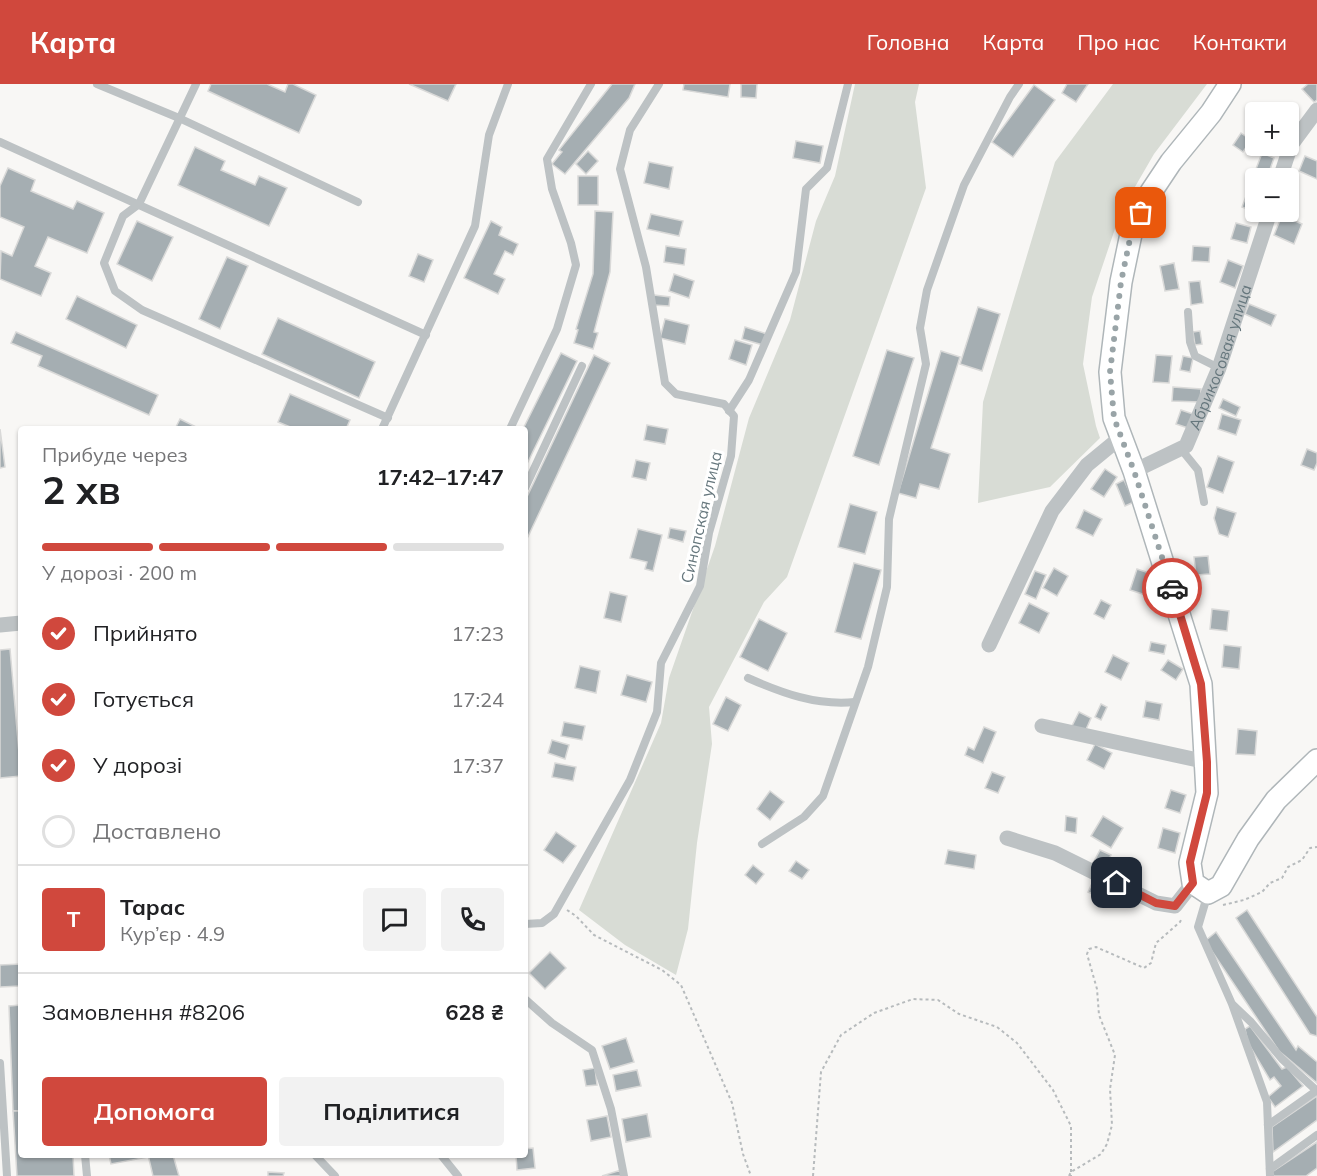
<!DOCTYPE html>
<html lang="uk">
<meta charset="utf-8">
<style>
:root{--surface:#fff;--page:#f2f2f2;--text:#202124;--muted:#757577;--line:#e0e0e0;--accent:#d0483d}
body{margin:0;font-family:Mulish,sans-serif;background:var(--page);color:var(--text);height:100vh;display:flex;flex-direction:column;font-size:22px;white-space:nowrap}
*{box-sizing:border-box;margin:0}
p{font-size:20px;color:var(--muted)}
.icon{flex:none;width:33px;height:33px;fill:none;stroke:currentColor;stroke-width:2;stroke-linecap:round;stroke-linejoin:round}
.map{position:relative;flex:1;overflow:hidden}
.panel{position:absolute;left:18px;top:342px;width:510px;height:732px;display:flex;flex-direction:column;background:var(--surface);border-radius:6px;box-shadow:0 2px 4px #0004}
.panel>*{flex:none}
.buttons{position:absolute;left:1245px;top:18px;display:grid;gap:12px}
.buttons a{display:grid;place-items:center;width:54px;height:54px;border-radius:6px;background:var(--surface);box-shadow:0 2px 4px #0004;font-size:30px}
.pin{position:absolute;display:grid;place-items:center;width:51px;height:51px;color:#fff;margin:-26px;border-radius:12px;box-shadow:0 3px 9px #0006}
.courier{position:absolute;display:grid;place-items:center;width:60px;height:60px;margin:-30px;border:4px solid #d0483d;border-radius:50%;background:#fff;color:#222;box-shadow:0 2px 8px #0007}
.overview em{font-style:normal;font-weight:700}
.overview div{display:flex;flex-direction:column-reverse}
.overview{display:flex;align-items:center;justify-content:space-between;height:102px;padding:0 24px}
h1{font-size:39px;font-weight:700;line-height:45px}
.bar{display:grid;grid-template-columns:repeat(4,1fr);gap:9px 6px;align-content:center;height:72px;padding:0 24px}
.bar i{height:8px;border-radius:4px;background:var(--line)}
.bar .active{background:var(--accent)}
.bar p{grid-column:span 4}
.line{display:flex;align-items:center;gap:15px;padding:0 24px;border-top:2px solid var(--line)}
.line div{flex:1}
.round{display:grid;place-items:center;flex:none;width:63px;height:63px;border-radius:6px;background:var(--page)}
ol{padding:0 24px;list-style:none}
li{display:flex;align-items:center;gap:18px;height:66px}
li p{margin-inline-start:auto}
li .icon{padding:6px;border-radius:50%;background:var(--accent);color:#fff;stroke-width:4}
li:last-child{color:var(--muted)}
li i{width:33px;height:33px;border:3px solid var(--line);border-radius:50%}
.cta{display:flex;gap:12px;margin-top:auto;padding:12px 24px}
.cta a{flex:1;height:69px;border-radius:6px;background:var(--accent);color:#fff;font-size:24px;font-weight:700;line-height:69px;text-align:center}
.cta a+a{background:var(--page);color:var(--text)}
header{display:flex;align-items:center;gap:36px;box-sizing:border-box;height:84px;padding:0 30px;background:var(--accent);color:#fff}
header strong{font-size:28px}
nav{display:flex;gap:33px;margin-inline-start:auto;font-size:21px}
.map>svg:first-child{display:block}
.green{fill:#d8dcd5}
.building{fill:#a5aeb2;stroke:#d9d9d8;stroke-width:1.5}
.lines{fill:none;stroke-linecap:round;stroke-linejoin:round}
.secondary-casing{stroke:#afb6b9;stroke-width:24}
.path{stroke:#b7bbbd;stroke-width:2;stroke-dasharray:3 3;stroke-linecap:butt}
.lane{stroke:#bdc2c4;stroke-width:8}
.street{stroke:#bdc2c4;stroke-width:15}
.secondary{stroke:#fff;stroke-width:21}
.done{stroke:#99a4a7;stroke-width:6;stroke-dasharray:0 10.8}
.route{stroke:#d0483d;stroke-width:8}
.labels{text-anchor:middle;stroke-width:6;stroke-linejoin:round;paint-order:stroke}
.street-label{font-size:16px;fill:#66777d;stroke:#fff}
</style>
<header>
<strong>Карта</strong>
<nav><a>Головна</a><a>Карта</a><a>Про нас</a><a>Контакти</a></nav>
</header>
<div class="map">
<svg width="1317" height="1092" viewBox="0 0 1317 1092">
<rect width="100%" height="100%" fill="#f8f7f5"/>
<!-- green -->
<g class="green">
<polygon points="855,0 919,0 915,18 926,104 787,493 764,518 709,623 712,660 697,759 688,845 676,891 625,861 579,826 661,639 669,594 715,462 749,334 790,236 816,137 835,92"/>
<polygon points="1113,0 1207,0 1154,70 1121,127 1092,213 1083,280 1096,342 1100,354 1050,403 978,419 983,318 1055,78"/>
</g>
<!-- building -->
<g class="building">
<polygon points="211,0 267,0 285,8 288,0 293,0 316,11 299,49 208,7"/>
<polygon points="409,0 456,0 448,17"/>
<polygon points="612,0 635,0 629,14 565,90 552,80 562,68 559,66"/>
<polygon points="684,0 730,0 728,13 683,6"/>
<polygon points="741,0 757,0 756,14 741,13"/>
<polygon points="1067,0 1088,0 1076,18 1062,9"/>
<polygon points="1308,0 1317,0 1317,16 1314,18 1302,5"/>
<polygon points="1034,1 1055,16 1013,73 992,58"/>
<polygon points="1241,49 1251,56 1243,68 1233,61"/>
<polygon points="796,57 823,62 820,79 793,74"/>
<polygon points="195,63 225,77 221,86 255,101 259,92 287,104 269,142 178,101"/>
<polygon points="588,67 598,77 586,90 576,80"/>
<polygon points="1262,69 1274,74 1267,94 1253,93"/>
<polygon points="1305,72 1317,77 1317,95 1299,87"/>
<polygon points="649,78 673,83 669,105 644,99"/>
<polygon points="8,84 35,96 31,107 73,125 77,117 104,129 87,169 48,153 35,182 51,189 41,212 0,195 1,167 12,172 24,143 0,133 0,102"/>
<rect x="578" y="92" width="20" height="29"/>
<polygon points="1251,99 1256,101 1256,128 1259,128 1259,129 1242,123"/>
<polygon points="595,127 613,128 610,188 594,248 598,249 593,265 574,259 578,246 576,245 593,190"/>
<polygon points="651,130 683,137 679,152 647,145"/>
<polygon points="1282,131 1302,140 1294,160 1274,151"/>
<polygon points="137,137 173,153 152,197 117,180"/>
<polygon points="491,137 502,143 499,151 518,160 513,171 505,167 494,190 505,195 498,210 464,194"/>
<polygon points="1236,139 1251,143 1247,159 1231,155"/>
<polygon points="666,162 686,165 684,181 664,178"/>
<polygon points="1193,162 1210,163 1209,178 1192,177"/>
<polygon points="418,170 433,176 424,198 409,192"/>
<polygon points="227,173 248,182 220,245 199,235"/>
<polygon points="1228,176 1243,182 1235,204 1220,198"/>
<polygon points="1174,179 1179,205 1165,207 1160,182"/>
<polygon points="674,190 694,197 689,214 669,207"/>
<polygon points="1200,197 1203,219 1191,221 1189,198"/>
<polygon points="654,211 670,213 669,222 653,221"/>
<polygon points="77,212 137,241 126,264 66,235"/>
<polygon points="1249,220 1276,231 1271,242 1245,230"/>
<polygon points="978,223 1000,230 982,287 960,280"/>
<polygon points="278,234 375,278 359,314 262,270"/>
<polygon points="665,235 689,241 685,260 660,254"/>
<polygon points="745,243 767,250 763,261 742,255"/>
<polygon points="1200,247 1202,260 1195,261 1193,248"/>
<polygon points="16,248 158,311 149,331 38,282 42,272 11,259"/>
<polygon points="735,256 752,261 746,281 729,275"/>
<polygon points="887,266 914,274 879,381 853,372"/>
<polygon points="941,267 960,273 931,364 950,370 939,405 920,400 916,414 898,409"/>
<polygon points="561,269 577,277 525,384 525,345 523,345"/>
<polygon points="594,271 610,279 525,459 525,417"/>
<polygon points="1156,271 1172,272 1169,299 1153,298"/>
<polygon points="1183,272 1193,274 1190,288 1180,286"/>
<polygon points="1173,303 1201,305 1200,318 1172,317"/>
<polygon points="290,310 350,336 346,345 295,345 278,338"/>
<polygon points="1223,315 1240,323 1236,332 1219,324"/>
<polygon points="1181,326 1196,331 1191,345 1176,340"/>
<polygon points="1222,330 1241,336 1236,351 1218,345"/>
<polygon points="180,335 200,345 175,345"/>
<polygon points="647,341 668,345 665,360 644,356"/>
<polygon points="0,345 5,383 0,384"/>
<polygon points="1307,365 1317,369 1317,379 1314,386 1301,381"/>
<polygon points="1218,372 1234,378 1223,409 1207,403"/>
<polygon points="636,376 650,379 646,396 632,393"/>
<polygon points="1105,385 1117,393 1104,413 1091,405"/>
<polygon points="1124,396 1134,418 1125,422 1116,400"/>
<polygon points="850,420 877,428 865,470 838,463"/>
<polygon points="1217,423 1236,429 1228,453 1219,450 1214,434"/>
<polygon points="1084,426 1102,435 1093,452 1076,444"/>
<polygon points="670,444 686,447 683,458 668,454"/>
<polygon points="638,445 662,451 653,487 645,485 647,478 630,474"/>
<polygon points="697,458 707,460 704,476 694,474"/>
<polygon points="1208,472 1210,490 1196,491 1194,473"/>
<polygon points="854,479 881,486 861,555 835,548"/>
<polygon points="1054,484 1068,492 1057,512 1043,504"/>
<polygon points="1137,485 1158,492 1152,513 1130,506"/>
<polygon points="1035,487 1046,491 1036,515 1025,510"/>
<polygon points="610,508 627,512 621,538 604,534"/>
<polygon points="1101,516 1111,521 1104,535 1094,530"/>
<polygon points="1029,519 1049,529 1039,549 1019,539"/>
<polygon points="1212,525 1229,527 1227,547 1210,545"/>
<polygon points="759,535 787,549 768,587 740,573"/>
<polygon points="1151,558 1166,561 1164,570 1149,567"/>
<polygon points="1224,561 1241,563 1239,585 1222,583"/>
<polygon points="10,565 21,692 0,694 0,566"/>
<polygon points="1113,571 1129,579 1121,596 1105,588"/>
<polygon points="1168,576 1183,585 1176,596 1161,586"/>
<polygon points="580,582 600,587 596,609 575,604"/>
<polygon points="627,591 652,598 646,618 621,611"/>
<polygon points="726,613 741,621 728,647 713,640"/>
<polygon points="1146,617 1162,620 1159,636 1143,633"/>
<polygon points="1101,620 1107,623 1101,636 1095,633"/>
<polygon points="1079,628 1091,634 1084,650 1071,644"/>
<polygon points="564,638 585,642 582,656 561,652"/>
<polygon points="984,643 996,648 983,679 965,671 968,663 974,666"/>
<polygon points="1238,645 1257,647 1255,671 1236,670"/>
<polygon points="552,656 569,661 565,675 548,669"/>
<polygon points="1095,660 1112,669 1104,685 1087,676"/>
<polygon points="555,679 576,683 573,697 552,693"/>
<polygon points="992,688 1005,693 998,709 985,704"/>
<polygon points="1171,706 1186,711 1180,729 1165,724"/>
<polygon points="770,707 784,718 770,736 757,725"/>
<polygon points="1066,732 1077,734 1076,749 1065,747"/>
<polygon points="1103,732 1123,744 1111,764 1091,752"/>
<polygon points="1163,744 1180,749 1175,769 1158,764"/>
<polygon points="556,748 576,762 563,779 544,766"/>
<polygon points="948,766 976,771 974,785 945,780"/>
<polygon points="1100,766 1111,771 1104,787 1092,781"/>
<polygon points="796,777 809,786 802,795 789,787"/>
<polygon points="753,781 764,790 756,800 745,791"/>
<polygon points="1094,795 1104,800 1098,812 1088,808"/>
<polygon points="1247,826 1317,933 1317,952 1310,950 1236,834"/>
<polygon points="1216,848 1296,966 1298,962 1317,978 1317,999 1279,967 1205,857"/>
<polygon points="550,868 566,884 545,905 529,889"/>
<polygon points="21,880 21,902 0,903 0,881"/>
<polygon points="21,921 21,1027 13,1027 9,922"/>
<polygon points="1250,942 1282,985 1287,983 1303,1002 1275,1023 1268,1013 1281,1002 1274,993 1270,996 1248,959 1245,945"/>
<polygon points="626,954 634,978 610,985 602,962"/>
<polygon points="595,984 597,1001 586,1002 583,986"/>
<polygon points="637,986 641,1002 616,1007 613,991"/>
<polygon points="1317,1012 1317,1036 1273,1068 1272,1043"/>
<polygon points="13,1027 21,1027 21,1071 73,1071 74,1092 17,1092"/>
<polygon points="647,1030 651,1053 626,1058 622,1035"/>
<polygon points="607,1032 611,1053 591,1057 587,1036"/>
<polygon points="1317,1058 1317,1084 1306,1092 1274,1092 1272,1088"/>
<polygon points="533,1064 535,1084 517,1086 516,1071 525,1071 525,1065"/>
<polygon points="109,1071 147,1071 148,1073 111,1080"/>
<polygon points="148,1071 173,1071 179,1092 153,1092"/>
<polygon points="621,1086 622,1092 602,1092"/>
<polygon points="268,1088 284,1089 283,1092 268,1092"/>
</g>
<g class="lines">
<defs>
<polyline id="secondary" points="1230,0 1211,29 1171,78 1151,108 1131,150 1121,198 1110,288 1114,334 1134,387 1201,600 1207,709 1190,779 1193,799 1208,809 1221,802 1248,755 1276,716 1317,676"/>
</defs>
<!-- secondary casing -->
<use href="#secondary" class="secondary-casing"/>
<!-- path -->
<g class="path">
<polyline points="1223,821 1244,816 1262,808 1270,799 1282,794 1288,783 1302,776 1310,764 1317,763"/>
<polyline points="567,826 576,832 594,851 662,886 681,901 732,1019 743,1070 751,1092"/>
<polyline points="813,1092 821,988 841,951 874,929 913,915 938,916 959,930 997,943 1017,959 1053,1006 1071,1042 1071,1092"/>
<polyline points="1069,1092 1071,1088 1101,1070 1107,1060 1112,1041 1110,1005 1115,971 1099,931 1097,905 1087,870 1089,865 1096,863 1144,884 1151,879 1156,859 1180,838 1182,834"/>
</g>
<!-- lane -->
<g class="lane">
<polyline points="97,0 179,34 358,118"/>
<polyline points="196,0 139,120 123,132 104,179 115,207 142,226 388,334"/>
<polyline points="0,58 426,251"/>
<polyline points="1188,228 1190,258 1195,272 1219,284"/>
<polyline points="729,327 749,296 796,188 806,105 827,84 848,0"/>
<polyline points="382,345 475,142 489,51 508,0"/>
<polyline points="510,345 557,245 576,181 571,159 552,105 547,75 591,0"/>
<polyline points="1181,365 1198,386 1204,418"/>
<polyline points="525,404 582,282"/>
<path d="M748 594C782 609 817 622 855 618"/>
<polyline points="762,760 804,733 823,712 868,583 887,503 889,435 926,280 920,244 927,206 964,101 1010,13 1019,0"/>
<polyline points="1208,809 1198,843 1232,920 1267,1018 1270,1092"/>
<polyline points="525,840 542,839 554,830 630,696 657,628 661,579 700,502 709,449 731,372 734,332 724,320 676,310 665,299 646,183 620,85 630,46 659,0"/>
<polyline points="525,915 552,939 592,966 611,1025 624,1092"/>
<polyline points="1233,921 1251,938 1282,975 1317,1007"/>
<polyline points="0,979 7,1092"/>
<polyline points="1268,1041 1316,1007"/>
<polyline points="85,1071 87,1092"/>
<polyline points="315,1071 335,1092"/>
<polyline points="441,1071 458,1092"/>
<polyline points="1270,1085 1317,1051"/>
</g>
<!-- street -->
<g class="street">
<polyline points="1280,94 1291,61 1317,26"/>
<path id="s1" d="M1134 387 1186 362 1219 284 1270 128"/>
<polyline points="0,541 21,539"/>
<polyline points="989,561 1052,427 1087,381 1121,353"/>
<polyline points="1042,642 1207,678"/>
<polyline points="1007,754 1055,769 1156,819 1175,822 1193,799"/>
</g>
<!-- secondary -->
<use href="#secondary" class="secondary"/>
</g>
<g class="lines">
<!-- done -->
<polyline class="done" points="1141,129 1131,150 1121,198 1110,288 1114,334 1134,387 1172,504"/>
<!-- route -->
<polyline class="route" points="1117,799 1156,819 1175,822 1193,799 1190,778 1207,709 1207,678 1201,600 1172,504"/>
</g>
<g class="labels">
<!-- street labels -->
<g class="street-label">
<text dy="6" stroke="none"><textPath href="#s1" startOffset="153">Абрикосовая улица</textPath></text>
<text transform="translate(701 433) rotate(-77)" y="6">Синопская улица</text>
</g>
</g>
</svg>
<div class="buttons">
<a>+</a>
<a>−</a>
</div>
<div class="pin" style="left:1141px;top:129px;background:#ea580c"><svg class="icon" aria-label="bag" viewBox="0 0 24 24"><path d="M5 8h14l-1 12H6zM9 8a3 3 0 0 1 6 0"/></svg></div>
<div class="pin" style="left:1117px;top:799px;background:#1f2937"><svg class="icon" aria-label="home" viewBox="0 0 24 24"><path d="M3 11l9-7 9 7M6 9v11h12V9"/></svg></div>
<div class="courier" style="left:1172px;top:504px"><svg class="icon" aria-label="car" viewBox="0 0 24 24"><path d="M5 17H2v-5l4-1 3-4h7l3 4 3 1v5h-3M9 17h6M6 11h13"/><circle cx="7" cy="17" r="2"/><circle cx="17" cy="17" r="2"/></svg></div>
<section class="panel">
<div class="overview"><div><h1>2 хв</h1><p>Прибуде через</p></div><em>17:42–17:47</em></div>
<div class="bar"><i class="active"></i><i class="active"></i><i class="active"></i><i></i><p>У дорозі · 200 m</p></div>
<ol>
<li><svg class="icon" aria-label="check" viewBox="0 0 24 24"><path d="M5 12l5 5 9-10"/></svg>Прийнято<p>17:23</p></li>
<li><svg class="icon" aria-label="check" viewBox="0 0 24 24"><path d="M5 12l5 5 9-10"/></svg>Готується<p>17:24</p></li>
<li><svg class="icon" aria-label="check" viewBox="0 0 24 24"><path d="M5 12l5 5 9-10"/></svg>У дорозі<p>17:37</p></li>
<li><i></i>Доставлено</li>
</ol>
<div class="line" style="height:108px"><b class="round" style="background:var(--accent);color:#fff">Т</b><div><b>Тарас</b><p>Кур’єр · 4.9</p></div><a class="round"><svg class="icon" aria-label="chat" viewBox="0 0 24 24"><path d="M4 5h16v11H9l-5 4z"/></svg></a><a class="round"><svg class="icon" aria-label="phone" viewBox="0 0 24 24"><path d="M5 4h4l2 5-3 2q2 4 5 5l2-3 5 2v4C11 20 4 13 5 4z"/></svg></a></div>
<div class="line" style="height:78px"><div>Замовлення #8206</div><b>628 ₴</b></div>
<div class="cta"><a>Допомога</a><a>Поділитися</a></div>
</section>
</div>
